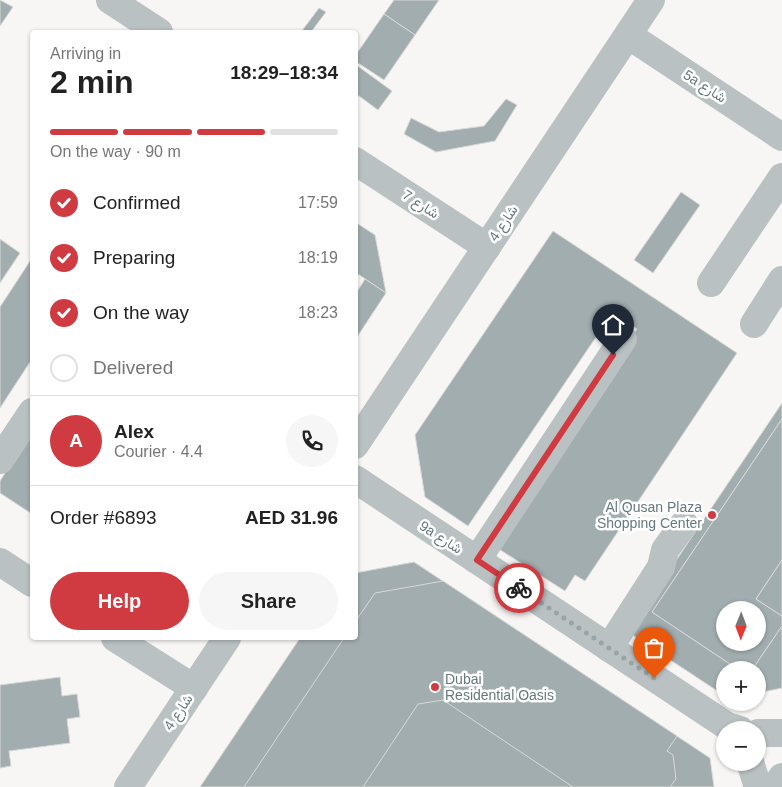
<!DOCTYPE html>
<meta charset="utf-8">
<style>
:root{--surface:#fff;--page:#f6f6f6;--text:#222;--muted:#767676;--line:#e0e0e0;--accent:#d03b41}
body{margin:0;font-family:Helvetica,Vazirmatn,sans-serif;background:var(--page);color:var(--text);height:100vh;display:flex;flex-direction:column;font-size:19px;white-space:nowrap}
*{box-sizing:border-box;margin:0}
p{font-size:16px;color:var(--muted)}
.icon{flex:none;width:28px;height:28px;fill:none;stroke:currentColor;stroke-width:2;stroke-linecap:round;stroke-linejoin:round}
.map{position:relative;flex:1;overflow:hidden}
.drawer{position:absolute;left:30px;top:30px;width:328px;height:610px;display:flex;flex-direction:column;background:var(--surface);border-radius:5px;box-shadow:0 1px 4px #0004}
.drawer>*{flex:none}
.needle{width:32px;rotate:181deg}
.tools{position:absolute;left:716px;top:601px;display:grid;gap:10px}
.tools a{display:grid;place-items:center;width:50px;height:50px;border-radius:50%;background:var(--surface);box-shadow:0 1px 4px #0004;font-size:25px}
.pin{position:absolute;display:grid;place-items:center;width:42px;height:42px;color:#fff;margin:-51px -21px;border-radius:50% 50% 50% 0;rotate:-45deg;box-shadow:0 0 5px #0007}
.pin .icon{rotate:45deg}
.courier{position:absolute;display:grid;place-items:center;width:50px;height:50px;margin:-25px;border:4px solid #d03b41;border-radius:50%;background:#fff;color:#222;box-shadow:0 1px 6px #0007}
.summary em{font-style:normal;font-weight:700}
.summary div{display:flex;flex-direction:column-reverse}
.summary{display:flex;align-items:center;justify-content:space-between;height:85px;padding:0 20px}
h1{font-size:32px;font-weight:700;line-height:38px}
.bar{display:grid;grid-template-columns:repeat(4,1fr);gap:8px 5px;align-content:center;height:60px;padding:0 20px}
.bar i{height:6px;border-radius:4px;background:var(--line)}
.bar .on{background:var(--accent)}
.bar p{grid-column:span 4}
.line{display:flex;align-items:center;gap:12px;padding:0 20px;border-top:1px solid var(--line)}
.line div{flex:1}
.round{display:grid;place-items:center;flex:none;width:52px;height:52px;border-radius:26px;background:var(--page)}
ol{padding:0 20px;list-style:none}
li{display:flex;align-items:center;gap:15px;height:55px}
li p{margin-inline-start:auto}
li .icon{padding:5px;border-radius:50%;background:var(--accent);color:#fff;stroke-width:4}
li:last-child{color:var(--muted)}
li i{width:28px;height:28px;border:2px solid var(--line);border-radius:50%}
.cta{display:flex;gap:10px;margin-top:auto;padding:10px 20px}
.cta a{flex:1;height:58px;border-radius:30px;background:var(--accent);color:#fff;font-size:20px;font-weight:700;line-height:58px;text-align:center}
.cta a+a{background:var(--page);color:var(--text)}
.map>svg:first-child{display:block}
.building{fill:#a2adaf;stroke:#d8d8d7;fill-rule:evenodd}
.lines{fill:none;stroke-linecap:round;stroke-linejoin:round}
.minor{stroke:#bac1c2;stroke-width:28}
.done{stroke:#98a5a6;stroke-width:5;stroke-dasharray:0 9}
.route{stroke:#d03b41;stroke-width:6}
.poi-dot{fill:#d03b41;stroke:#fff;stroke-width:2}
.labels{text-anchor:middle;stroke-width:5;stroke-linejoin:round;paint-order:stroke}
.street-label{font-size:14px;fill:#65797c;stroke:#fff}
.poi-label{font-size:14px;fill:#65797c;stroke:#fff;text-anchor:end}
</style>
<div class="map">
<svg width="782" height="787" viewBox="0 0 782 787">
<rect width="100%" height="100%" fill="#f7f6f4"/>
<!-- building -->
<g class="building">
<polygon points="0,0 13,7 0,26"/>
<polygon points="394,0 439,0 415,35 384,14"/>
<polygon points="319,8 326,12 311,32 301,32"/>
<polygon points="384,14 415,35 384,80 355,61 355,56"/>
<polygon points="355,64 392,91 378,110 355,93"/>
<polygon points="506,99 517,105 495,141 436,152 404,134 411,118 439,132 484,126"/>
<polygon points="681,192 700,205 653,273 634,260"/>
<polygon points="355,222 375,235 386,293 355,272"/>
<polygon points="553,231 737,353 585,581 575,575 565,591 494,546 637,329 613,312 468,526 425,497 415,435"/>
<polygon points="0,239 20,253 0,283"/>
<polygon points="32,258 32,359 0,408 0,307"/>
<polygon points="365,279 386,293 355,340 355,295"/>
<polygon points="782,403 782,419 652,612 739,670 725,670 725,696 628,632"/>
<path d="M782 419V560L756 599 782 616V626L752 670H739L652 612ZM725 610H758V642H725Z"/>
<polygon points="32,431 32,514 0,493 0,481"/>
<polygon points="782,560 782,616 756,599"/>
<polygon points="414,562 710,758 714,787 200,787 300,638 355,638 355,573"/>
<polygon points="443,581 677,736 667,751 673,755 676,779 670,787 573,787 443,700 418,704 363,787 244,787 344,638 355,638 355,622 375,593"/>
<polygon points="782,626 782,688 758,693 758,670 752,670"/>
<polygon points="60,677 62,696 77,694 80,717 67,719 70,743 9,751 11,766 0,768 0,685"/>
</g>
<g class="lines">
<!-- minor -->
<g class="minor">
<polyline points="110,0 159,32"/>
<polyline points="628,35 782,137"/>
<polyline points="355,161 487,247"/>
<polyline points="711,283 782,177"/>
<polyline points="754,324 782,280"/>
<polyline points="355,445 651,0"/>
<polyline points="0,460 32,412"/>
<polyline points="355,479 727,726 740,730"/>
<polyline points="477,560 623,339"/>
<polyline points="0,562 32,583"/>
<polyline points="115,638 194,688"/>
<polyline points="609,648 661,567 665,550 684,524"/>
<polyline points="758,733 782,733"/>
<polyline points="750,762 758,787"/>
<polyline points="128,787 227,638"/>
<polyline points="775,787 782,777"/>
</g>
</g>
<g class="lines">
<!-- done -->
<polyline class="done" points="519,588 654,678"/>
<!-- route -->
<polyline class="route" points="519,588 477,560 613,355"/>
</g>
<!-- markers -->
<g class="poi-dot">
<circle cx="712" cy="515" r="5"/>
<circle cx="435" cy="687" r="5"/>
</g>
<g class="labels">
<!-- street labels -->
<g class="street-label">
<text transform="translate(705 86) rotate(33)" y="5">5a شارع</text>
<text transform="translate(421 204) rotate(33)" y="5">شارع 7</text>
<text transform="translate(503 223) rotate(-56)" y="5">شارع 4</text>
<text transform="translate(441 537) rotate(33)" y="5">9a شارع</text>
<text transform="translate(178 712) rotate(-56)" y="5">شارع 4</text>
</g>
<!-- poi labels -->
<g class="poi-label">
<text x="702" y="512">Al Qusan Plaza<tspan x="702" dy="16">Shopping Center</tspan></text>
<text x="445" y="684" text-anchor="start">Dubai<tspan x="445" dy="16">Residential Oasis</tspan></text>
</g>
</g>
</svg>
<div class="tools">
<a><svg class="needle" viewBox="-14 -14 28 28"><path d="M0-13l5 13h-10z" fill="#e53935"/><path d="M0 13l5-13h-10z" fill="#767676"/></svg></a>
<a>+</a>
<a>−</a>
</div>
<div class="pin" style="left:654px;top:678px;background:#ea580c"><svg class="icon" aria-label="bag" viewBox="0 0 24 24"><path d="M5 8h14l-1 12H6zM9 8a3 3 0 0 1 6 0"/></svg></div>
<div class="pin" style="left:613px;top:355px;background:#1f2937"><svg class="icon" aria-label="home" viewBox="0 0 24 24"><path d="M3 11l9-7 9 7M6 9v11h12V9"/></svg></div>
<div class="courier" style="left:519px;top:588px"><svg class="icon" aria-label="bike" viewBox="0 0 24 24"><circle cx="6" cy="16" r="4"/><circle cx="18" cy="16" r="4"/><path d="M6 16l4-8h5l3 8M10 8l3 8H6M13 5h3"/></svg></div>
<section class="drawer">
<div class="summary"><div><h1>2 min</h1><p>Arriving in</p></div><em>18:29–18:34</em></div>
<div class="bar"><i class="on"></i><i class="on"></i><i class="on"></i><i></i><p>On the way · 90 m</p></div>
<ol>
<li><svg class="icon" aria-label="check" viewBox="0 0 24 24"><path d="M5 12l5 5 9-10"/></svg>Confirmed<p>17:59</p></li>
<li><svg class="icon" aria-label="check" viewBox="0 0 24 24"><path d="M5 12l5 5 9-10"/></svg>Preparing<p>18:19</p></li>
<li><svg class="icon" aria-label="check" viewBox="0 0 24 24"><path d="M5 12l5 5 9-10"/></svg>On the way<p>18:23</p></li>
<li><i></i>Delivered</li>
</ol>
<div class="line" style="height:90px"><b class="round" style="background:var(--accent);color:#fff">A</b><div><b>Alex</b><p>Courier · 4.4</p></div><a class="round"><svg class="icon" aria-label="phone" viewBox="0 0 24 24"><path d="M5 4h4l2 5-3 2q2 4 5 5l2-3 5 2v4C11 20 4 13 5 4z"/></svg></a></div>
<div class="line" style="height:65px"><div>Order #6893</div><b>AED 31.96</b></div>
<div class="cta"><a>Help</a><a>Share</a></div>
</section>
</div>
